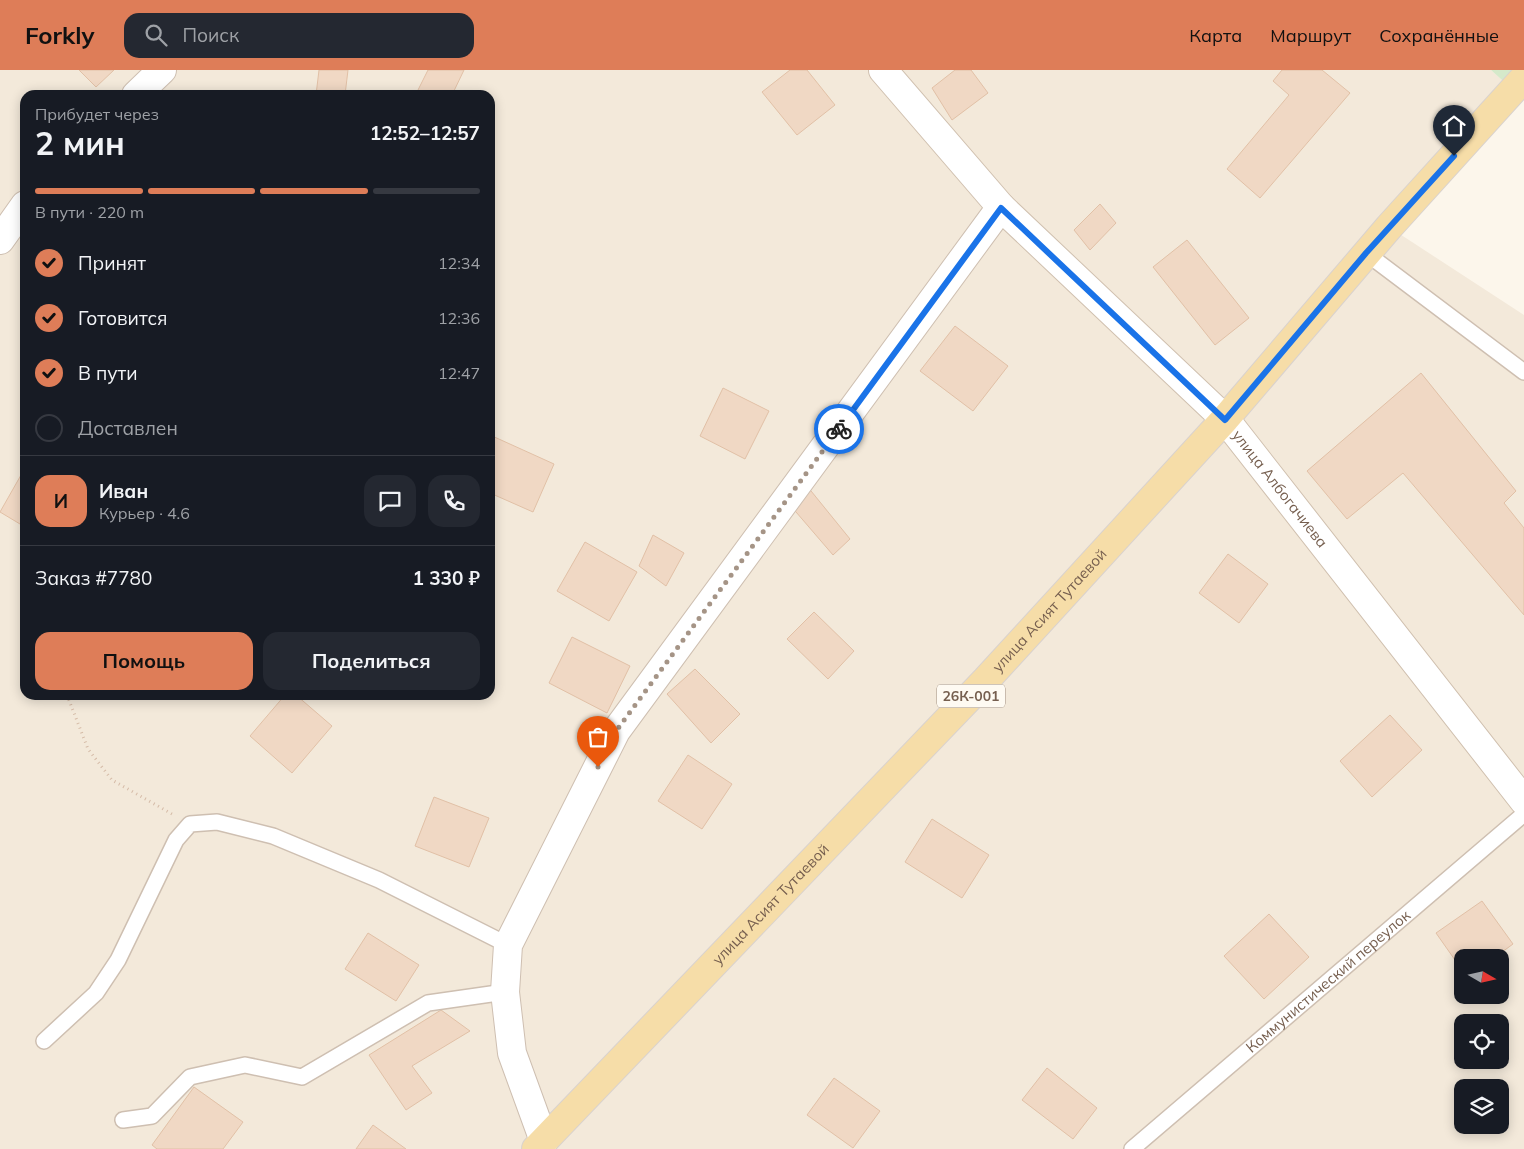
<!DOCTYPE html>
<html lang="ru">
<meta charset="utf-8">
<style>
:root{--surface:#171b24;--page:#242831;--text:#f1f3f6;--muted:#9ea1a6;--line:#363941;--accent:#de7d58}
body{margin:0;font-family:Mulish,sans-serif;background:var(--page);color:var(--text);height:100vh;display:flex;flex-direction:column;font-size:19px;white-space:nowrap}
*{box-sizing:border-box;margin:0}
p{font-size:16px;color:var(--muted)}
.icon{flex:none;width:28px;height:28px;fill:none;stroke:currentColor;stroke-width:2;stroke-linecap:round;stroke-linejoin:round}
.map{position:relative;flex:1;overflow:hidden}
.side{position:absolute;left:20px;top:20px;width:475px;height:610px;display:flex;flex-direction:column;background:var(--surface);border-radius:15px;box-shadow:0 2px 12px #0003}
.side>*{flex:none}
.needle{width:32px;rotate:99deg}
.buttons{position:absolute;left:1454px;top:879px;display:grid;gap:10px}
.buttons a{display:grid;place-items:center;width:55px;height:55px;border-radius:10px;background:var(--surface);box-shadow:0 2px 12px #0003;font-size:25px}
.pin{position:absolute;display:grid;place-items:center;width:42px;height:42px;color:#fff;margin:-51px -21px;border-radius:50% 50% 50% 0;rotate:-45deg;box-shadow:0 0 5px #0007}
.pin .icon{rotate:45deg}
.courier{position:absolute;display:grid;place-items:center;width:50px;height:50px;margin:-25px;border:4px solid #1a73e8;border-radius:50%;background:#fff;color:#222;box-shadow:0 1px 6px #0007}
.head em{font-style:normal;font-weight:700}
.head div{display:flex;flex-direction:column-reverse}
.head{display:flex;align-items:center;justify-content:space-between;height:85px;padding:0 15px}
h1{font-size:32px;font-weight:700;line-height:38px}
.bar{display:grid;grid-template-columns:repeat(4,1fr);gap:8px 5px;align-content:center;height:60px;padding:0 15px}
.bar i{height:6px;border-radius:4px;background:var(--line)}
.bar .current{background:var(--accent)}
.bar p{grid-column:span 4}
.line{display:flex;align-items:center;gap:12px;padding:0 15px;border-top:1px solid var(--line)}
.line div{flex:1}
.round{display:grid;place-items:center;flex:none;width:52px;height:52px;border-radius:15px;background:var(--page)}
ol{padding:0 15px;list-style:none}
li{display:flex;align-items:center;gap:15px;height:55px}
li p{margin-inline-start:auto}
li .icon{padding:5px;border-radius:50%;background:var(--accent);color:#111;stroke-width:4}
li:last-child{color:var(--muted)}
li i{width:28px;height:28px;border:2px solid var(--line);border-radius:50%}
.cta{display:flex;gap:10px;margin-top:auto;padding:10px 15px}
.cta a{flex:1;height:58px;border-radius:15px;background:var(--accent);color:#111;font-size:20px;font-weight:700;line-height:58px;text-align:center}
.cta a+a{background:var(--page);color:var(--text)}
header{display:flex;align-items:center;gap:30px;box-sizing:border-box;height:70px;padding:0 25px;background:var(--accent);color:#111}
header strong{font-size:24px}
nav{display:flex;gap:28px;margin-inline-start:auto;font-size:18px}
.search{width:350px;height:45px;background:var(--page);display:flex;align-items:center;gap:12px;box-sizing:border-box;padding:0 18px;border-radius:15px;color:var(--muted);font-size:19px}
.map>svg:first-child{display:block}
.residential{fill:#f3e9da;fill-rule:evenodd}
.green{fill:#d5e9ca}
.building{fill:#f0d8c4;stroke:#e1c0a6}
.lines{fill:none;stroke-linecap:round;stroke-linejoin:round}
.lane-casing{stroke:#cebfb1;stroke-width:18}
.street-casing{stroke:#cebfb1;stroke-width:30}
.secondary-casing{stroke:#d0c0af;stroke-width:30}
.primary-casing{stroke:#d9d2ce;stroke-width:30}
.path{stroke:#d5bba7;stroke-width:3;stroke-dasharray:1 4;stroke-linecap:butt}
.lane{stroke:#fff;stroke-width:15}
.street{stroke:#fff;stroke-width:28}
.secondary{stroke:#fff;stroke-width:28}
.primary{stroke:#f6dda8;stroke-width:28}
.done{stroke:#a59486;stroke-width:5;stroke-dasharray:0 9}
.route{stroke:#1a73e8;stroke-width:6}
.labels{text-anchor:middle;stroke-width:4;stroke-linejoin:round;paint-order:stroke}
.shield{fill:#fefaf2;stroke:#9f8e80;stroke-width:1}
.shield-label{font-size:14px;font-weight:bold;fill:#765f4f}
.street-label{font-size:15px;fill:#765f4f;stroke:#fefaf2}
</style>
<header>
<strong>Forkly</strong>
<div class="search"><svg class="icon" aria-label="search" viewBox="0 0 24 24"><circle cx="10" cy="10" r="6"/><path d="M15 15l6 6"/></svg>Поиск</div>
<nav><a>Карта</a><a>Маршрут</a><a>Сохранённые</a></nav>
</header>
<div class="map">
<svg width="1524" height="1079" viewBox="0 0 1524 1079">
<rect width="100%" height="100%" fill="#fcf6eb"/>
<!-- residential -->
<path class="residential" d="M0 0H1491L1513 20 1389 157 1524 245V1079H0ZM25 25H490V625H25ZM1462 888H1500V925H1462ZM1462 952H1500V990H1462ZM1462 1018H1500V1055H1462Z"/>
<!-- green -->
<polygon class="green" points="1491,0 1524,0 1513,20"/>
<!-- building -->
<g class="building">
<polygon points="79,0 114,0 96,17"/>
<polygon points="319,0 348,0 345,25 316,25"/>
<polygon points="428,0 464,0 452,25 423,25 417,22"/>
<polygon points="790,0 807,0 835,35 797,65 762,22"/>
<polygon points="955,0 971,0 988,23 952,50 932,18"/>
<polygon points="1282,0 1322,0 1350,23 1260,128 1227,99 1289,25 1273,11"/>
<polygon points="1100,134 1116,153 1090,180 1074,160"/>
<polygon points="1187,170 1249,248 1215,275 1153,197"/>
<polygon points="955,256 1008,296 973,341 920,301"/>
<polygon points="1421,303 1516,421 1504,433 1524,458 1524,545 1403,403 1347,449 1307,401"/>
<polygon points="723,318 769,341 745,389 700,366"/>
<polygon points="490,365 554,394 533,442 490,423"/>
<polygon points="25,398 25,457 0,442"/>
<polygon points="807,416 850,469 833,485 790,435"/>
<polygon points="653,465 684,483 666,516 639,496"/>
<polygon points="585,472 637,502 609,551 557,521"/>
<polygon points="1228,484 1268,514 1239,553 1199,523"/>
<polygon points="814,542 854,581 828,609 787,569"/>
<polygon points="572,567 630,596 607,643 549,613"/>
<polygon points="695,599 740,644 711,673 667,624"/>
<polygon points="285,625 296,625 332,656 292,703 250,666"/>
<polygon points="1390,645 1422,680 1372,727 1340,691"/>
<polygon points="688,685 732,714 702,759 658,731"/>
<polygon points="434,727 489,748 469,797 415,776"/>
<polygon points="932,749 989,785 962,828 905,792"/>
<polygon points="1482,831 1513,874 1494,888 1462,888 1462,900 1436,863"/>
<polygon points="1269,844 1309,887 1264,929 1224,886"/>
<polygon points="368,863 419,895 396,931 345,899"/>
<polygon points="441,940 470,961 412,996 432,1023 406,1040 369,985"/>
<polygon points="1047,998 1097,1038 1073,1069 1022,1030"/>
<polygon points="834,1008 880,1041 853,1078 807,1045"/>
<polygon points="194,1017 243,1052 223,1079 157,1079 152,1075"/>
<polygon points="373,1055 406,1079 356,1079"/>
</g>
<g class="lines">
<defs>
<g id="lane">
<polyline points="1366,183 1524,302"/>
<polyline points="44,971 96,923 118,890 176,770 190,754 217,752 273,766 379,810 508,875"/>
<polyline points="123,1050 152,1046 190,1007 245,995 302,1007 428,933 505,922"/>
<path id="s1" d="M1132 1079 1524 744"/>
</g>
<g id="street">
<polyline points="136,25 162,0"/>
<polyline points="0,170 25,135"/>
<polyline points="544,1071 512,983 505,922 508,875 616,661 1001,137"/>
</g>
<g id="secondary">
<path id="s2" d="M883 0 1001 137 1225 349 1524 731"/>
</g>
<g id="primary">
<path id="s3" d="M536 1079 986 610 1225 349 1389 157 1524 8"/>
</g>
</defs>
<!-- lane casing -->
<use href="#lane" class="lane-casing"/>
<!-- street casing -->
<use href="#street" class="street-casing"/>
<!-- secondary casing -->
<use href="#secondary" class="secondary-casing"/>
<!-- primary casing -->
<use href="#primary" class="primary-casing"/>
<!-- path -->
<polyline class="path" points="67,625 88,679 112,710 172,744"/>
<!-- lane -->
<use href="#lane" class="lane"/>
<!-- street -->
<use href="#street" class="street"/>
<!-- secondary -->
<use href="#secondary" class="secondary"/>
<!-- primary -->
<use href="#primary" class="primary"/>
</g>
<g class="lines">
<!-- done -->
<polyline class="done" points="598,697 616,661 839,359"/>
<!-- route -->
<polyline class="route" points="839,359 1001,138 1225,350 1366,183 1454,86"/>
</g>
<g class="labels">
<!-- shield labels -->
<rect class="shield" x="937" y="614.5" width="68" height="23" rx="4"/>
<g class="shield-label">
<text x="971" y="631">26К-001</text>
</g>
<!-- street labels -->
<g class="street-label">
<text dy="5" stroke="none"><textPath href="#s2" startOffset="578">улица Албогачиева</textPath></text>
<text dy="5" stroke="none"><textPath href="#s3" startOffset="744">улица Асият Тутаевой</textPath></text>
<text dy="5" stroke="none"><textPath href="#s3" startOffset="339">улица Асият Тутаевой</textPath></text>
<text dy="5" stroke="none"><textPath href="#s1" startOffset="258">Коммунистический переулок</textPath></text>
</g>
</g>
</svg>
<div class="buttons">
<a><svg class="needle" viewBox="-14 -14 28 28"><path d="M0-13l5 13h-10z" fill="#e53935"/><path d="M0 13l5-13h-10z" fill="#9ea1a6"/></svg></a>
<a><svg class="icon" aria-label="locate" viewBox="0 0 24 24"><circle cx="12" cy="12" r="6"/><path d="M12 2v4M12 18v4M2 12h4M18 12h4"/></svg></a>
<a><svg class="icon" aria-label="layers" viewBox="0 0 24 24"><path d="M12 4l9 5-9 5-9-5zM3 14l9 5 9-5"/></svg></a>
</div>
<div class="pin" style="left:598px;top:697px;background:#ea580c"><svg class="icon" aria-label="bag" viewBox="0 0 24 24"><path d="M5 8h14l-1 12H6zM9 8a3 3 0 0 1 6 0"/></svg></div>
<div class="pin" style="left:1454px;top:86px;background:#1f2937"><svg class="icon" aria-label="home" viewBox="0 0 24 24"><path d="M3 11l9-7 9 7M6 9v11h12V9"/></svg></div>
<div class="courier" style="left:839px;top:359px"><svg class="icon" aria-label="bike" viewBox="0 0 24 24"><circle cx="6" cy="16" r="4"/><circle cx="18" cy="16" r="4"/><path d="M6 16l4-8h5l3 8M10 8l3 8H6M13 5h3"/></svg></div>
<section class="side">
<div class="head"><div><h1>2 мин</h1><p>Прибудет через</p></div><em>12:52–12:57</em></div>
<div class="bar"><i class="current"></i><i class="current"></i><i class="current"></i><i></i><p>В пути · 220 m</p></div>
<ol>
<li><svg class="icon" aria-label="check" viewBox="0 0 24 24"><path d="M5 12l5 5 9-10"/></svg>Принят<p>12:34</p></li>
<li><svg class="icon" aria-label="check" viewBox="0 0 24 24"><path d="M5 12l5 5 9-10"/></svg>Готовится<p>12:36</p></li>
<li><svg class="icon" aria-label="check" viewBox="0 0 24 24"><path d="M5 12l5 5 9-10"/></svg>В пути<p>12:47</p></li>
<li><i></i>Доставлен</li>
</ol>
<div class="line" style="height:90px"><b class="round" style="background:var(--accent);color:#111">И</b><div><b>Иван</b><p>Курьер · 4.6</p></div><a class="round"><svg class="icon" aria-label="chat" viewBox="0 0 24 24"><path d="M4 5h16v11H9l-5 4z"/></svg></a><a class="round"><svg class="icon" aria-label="phone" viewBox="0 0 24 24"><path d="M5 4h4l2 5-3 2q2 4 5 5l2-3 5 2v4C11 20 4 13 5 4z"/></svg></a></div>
<div class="line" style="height:65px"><div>Заказ #7780</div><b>1 330 ₽</b></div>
<div class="cta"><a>Помощь</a><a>Поделиться</a></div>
</section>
</div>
